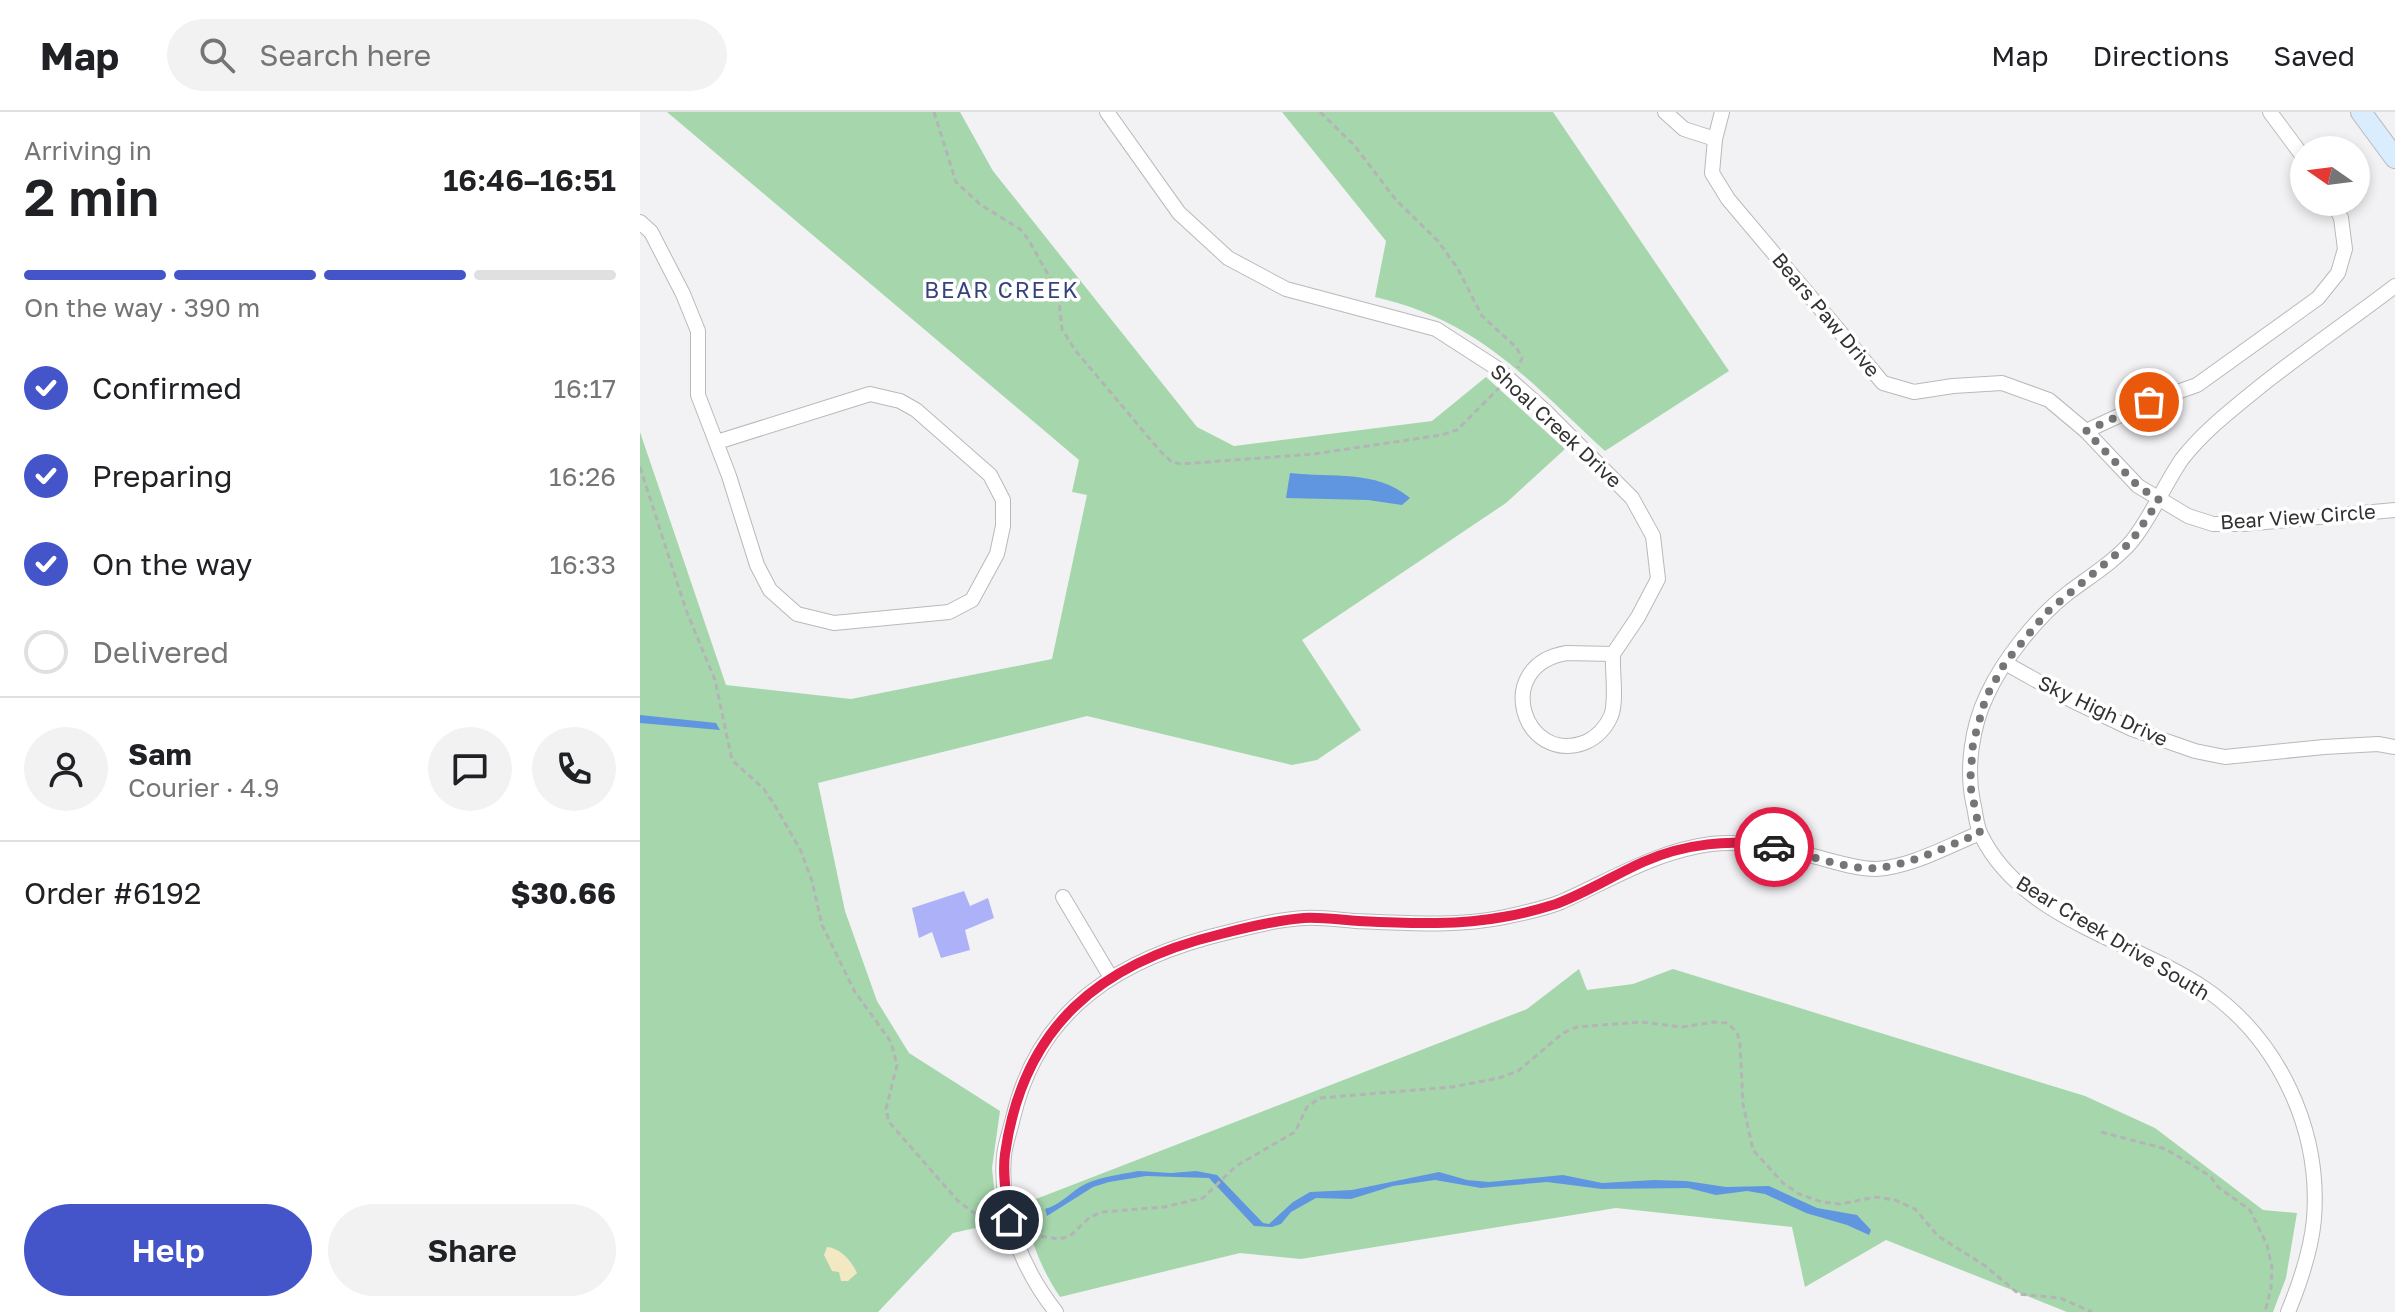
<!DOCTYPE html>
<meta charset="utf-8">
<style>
:root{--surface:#fff;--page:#f2f2f2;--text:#202124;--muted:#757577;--line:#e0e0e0;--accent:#4355c9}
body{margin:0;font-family:"Golos Text",sans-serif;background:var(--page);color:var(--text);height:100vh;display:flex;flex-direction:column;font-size:30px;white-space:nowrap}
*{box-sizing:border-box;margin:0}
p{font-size:26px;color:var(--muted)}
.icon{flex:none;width:44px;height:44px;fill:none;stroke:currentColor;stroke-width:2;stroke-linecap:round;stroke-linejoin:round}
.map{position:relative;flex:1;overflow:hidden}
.sheet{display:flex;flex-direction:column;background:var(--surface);width:640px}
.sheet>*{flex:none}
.needle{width:52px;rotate:284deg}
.fabs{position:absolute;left:1650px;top:24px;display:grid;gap:16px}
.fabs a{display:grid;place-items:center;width:80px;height:80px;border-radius:50%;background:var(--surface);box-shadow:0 4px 12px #0003;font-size:40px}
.pin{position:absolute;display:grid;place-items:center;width:68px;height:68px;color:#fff;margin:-34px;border:4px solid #fff;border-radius:50%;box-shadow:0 2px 8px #0007}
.courier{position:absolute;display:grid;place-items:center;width:80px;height:80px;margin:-40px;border:6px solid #e11d48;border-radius:50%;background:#fff;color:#222;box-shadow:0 2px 10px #0007}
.summary em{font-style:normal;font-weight:600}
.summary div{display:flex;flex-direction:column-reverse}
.summary{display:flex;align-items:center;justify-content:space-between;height:136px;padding:0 24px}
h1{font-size:52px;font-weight:600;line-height:60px}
.bar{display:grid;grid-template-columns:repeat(4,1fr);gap:12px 8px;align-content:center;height:96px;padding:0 24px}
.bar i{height:10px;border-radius:6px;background:var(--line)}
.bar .active{background:var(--accent)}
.bar p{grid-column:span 4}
.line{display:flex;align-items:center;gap:20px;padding:0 24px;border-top:2px solid var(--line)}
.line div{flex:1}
.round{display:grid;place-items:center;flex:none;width:84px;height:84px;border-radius:42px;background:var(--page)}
ol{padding:0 24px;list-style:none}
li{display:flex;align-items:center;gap:24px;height:88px}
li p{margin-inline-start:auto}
li .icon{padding:8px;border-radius:50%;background:var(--accent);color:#fff;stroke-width:4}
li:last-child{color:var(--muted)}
li i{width:44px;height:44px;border:4px solid var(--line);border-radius:50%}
.primary-button{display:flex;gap:16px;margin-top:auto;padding:16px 24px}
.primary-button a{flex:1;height:92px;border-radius:48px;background:var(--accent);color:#fff;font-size:32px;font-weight:600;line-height:92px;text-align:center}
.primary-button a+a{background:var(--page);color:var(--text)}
header{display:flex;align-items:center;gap:48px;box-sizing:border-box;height:112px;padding:0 40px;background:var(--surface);border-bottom:2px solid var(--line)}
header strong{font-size:38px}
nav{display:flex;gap:44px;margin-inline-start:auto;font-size:28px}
.search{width:560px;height:72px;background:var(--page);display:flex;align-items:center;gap:20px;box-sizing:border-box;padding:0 28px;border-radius:44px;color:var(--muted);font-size:30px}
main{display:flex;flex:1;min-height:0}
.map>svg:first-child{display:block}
.green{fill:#a6d6ac}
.sand{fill:#f2e9c3}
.water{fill:#6096df}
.building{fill:#adb1f7}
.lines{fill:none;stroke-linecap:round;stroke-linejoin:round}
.minor-casing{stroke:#b9b9bb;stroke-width:16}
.secondary-casing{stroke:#b9b9bb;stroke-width:22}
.path{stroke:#b4b4b6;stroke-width:3;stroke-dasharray:6 4;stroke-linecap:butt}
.minor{stroke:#fff;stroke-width:14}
.secondary{stroke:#daedfe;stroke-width:20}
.done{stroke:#757577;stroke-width:8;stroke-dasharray:0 14.4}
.route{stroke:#e11d48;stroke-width:10}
.labels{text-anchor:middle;stroke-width:7;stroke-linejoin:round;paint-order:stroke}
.street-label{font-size:20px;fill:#323233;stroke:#fff}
.neighbourhood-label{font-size:22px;letter-spacing:2px;fill:#35427c;stroke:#fff}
</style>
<header>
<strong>Map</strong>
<div class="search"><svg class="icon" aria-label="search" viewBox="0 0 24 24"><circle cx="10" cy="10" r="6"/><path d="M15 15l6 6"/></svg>Search here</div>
<nav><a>Map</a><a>Directions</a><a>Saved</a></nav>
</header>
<main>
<section class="sheet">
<div class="summary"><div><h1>2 min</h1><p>Arriving in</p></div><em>16:46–16:51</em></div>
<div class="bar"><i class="active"></i><i class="active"></i><i class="active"></i><i></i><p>On the way · 390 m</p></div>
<ol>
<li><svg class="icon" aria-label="check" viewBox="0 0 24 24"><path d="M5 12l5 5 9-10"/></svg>Confirmed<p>16:17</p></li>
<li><svg class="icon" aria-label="check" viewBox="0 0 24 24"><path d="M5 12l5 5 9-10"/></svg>Preparing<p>16:26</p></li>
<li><svg class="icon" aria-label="check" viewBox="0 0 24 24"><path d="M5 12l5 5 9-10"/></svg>On the way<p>16:33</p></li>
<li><i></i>Delivered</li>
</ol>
<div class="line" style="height:144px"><a class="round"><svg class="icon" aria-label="person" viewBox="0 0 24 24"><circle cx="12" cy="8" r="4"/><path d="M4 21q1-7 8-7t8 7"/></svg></a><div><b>Sam</b><p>Courier · 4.9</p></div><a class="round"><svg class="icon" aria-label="chat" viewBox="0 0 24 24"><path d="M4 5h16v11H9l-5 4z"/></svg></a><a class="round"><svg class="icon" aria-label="phone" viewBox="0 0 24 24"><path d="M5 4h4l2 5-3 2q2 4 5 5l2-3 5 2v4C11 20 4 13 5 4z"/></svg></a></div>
<div class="line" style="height:104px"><div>Order #6192</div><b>$30.66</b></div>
<div class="primary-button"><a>Help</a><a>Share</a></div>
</section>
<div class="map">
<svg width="1755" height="1200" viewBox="0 0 1755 1200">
<rect width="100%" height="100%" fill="#f2f2f4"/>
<!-- green -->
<g class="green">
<polygon points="27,0 320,0 353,59 557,315 594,334 792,309 846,265 925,337 866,391 662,528 721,618 677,648 652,653 447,604 178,671 205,799 237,889 269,941 360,999 352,1056 358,1111 313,1121 238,1200 0,1200 0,320 86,573 211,587 412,547 447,383 432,380 439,348"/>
<path d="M642 0H913L1089 259 965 339C889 269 840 209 735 185L746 129Z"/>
<path d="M939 857 947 878 993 872 1033 857 1445 984 1515 1016 1623 1098 1657 1101 1646 1166 1633 1200H1427L1246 1128 1165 1175 1152 1115 976 1096 661 1147 600 1141 420 1185C400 1155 390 1127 383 1092L887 897Z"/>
</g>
<!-- sand -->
<path class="sand" d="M187 1135C200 1136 212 1149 217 1161L208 1169H201L199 1160 192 1159 184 1143Z"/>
<!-- water -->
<g class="water">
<path d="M650 361C692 366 735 357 770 386L762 393 728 388 646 386Z"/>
<polygon points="0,603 76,611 80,618 0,611"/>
<path d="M498 1059 531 1061 556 1059 577 1063 623 1111 629 1112 653 1090 670 1080 712 1078 799 1060 827 1068 849 1070 923 1063 962 1071 1014 1068 1046 1069 1086 1075 1129 1074 1177 1096 1217 1103 1231 1118 1229 1123 1207 1113 1166 1101 1125 1082 1107 1079 1076 1083 1048 1076 962 1077 907 1070 841 1076 795 1068 753 1074 711 1087 676 1086 651 1100 641 1112 632 1115 614 1114 569 1066 506 1064 469 1070 453 1075 407 1104 405 1097C419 1093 428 1083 440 1075 457 1065 478 1063 498 1059Z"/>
</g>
<!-- building -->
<polygon class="building" points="324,779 330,794 348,786 354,806 325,818 330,838 301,846 292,820 279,826 272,796"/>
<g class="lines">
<defs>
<g id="minor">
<polyline points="467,0 539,101 588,146 646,177 796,217 858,257 905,299 992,386 1013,424 1018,467 998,505 973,542"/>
<polyline points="1025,0 1044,17 1075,27"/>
<polyline points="1082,0 1075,27 1072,61 1088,87 1243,271 1274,280 1313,274 1362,271 1409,288 1446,319 1498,374 1548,404 1573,412 1603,412 1755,398"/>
<polyline points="1630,0 1664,46"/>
<polyline points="0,110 11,120 43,182 58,219 58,283 89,364 117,453 130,478 157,502 194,511 309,500 332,488 357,442 363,414 363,388 350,363 276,298 260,289 230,282 77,330"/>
<polyline points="1446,319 1509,290 1557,273 1678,186 1698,161 1705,137 1701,106 1693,90"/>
<path d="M927 541 973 542C972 559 977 589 971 604 966 615 957 625 946 630 883 655 851 553 927 541Z"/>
<polyline points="1365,551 1433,589 1492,617 1555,639 1585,645 1684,635 1738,632 1755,635"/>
<polyline points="423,785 470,864"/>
<path d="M416 1200C382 1157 359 1100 364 1044 365 1032 370 1019 373 1006 399 894 483 845 589 820 613 814 640 807 665 806 682 805 700 808 716 809 765 811 816 815 865 805 883 801 904 797 921 790 971 768 1016 739 1071 732 1105 728 1140 735 1173 744 1193 749 1215 757 1236 757 1271 755 1308 734 1340 721"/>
<path d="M1648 1200C1660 1171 1671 1139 1674 1107 1681 1018 1639 927 1564 876 1492 828 1382 807 1341 723 1336 714 1336 701 1333 690 1326 656 1332 614 1347 583 1363 548 1397 505 1428 481 1449 465 1474 450 1492 429 1512 404 1524 373 1542 347 1563 320 1591 298 1617 277 1662 241 1709 209 1755 174"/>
</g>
<polyline id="secondary" points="1721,0 1755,46"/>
</defs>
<!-- minor casing -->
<use href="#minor" class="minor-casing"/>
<!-- secondary casing -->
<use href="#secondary" class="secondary-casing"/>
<!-- path -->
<g class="path">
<polyline points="294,0 316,70 341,93 380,117 388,127 418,180 422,217 435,238 520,339 532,350 541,352 674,342 801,323 817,318 859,276"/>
<polyline points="680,0 714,33 756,88 798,129 818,157 842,204 876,235 882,246 878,256"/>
<polyline points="0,355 46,498 75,568 92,648 124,677 137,697 161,739 172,769 182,813 215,880 251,930 257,953 246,997 249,1010 318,1089 334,1101 355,1108"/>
<polyline points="1461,1020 1526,1037 1570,1064 1578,1075 1610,1098 1627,1133 1632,1155 1631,1176 1625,1200"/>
<polyline points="391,1123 419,1127 430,1124 449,1106 461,1100 524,1095 563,1086 596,1054 655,1020 667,995 680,986 812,975 859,966 878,959 923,921 937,915 1001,910 1042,915 1074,910 1087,911 1097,920 1100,931 1103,992 1113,1038 1143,1071 1159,1082 1182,1090 1200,1092 1236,1085 1255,1088 1275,1097 1298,1124 1344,1153 1379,1182 1420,1186 1452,1200"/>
</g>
<!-- minor -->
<use href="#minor" class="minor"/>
<!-- secondary -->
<use href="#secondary" class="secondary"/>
</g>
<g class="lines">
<!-- done -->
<path class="done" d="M1134 735C1164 741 1208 759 1238 756 1273 752 1307 734 1340 721L1330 672 1333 631 1346 585 1365 551 1407 500 1491 430 1519 388 1498 374 1446 319 1509 290"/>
<!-- route -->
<path class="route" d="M369 1108C367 1087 362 1063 365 1042 383 914 460 851 581 822 608 815 637 808 664 806 682 805 701 808 719 809 767 811 816 814 863 805 881 802 900 797 916 792 946 781 974 763 1003 750 1043 732 1092 726 1134 735"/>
</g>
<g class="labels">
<!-- street labels -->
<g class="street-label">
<text transform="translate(1186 203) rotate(50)" y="7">Bears Paw Drive</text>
<text transform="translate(916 314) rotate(43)" y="7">Shoal Creek Drive</text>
<text transform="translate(1658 405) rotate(-4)" y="7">Bear View Circle</text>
<text transform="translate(1463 599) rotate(25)" y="7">Sky High Drive</text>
<text transform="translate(1473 826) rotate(31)" y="7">Bear Creek Drive South</text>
</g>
<!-- neighbourhood labels -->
<g class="neighbourhood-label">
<text x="362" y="186">BEAR CREEK</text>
</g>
</g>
</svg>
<div class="fabs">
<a><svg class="needle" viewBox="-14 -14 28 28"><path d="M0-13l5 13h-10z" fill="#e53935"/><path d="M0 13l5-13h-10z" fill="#757577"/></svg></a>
</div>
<div class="pin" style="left:1509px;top:290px;background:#ea580c"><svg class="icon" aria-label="bag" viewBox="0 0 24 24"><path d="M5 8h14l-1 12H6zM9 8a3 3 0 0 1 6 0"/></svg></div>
<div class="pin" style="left:369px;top:1108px;background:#1f2937"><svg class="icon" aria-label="home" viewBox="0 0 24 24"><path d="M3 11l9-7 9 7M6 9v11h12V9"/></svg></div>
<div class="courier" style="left:1134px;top:735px"><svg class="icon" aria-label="car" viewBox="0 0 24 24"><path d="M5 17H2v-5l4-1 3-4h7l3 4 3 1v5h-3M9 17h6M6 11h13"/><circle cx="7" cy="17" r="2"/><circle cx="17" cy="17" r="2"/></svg></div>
</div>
</main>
